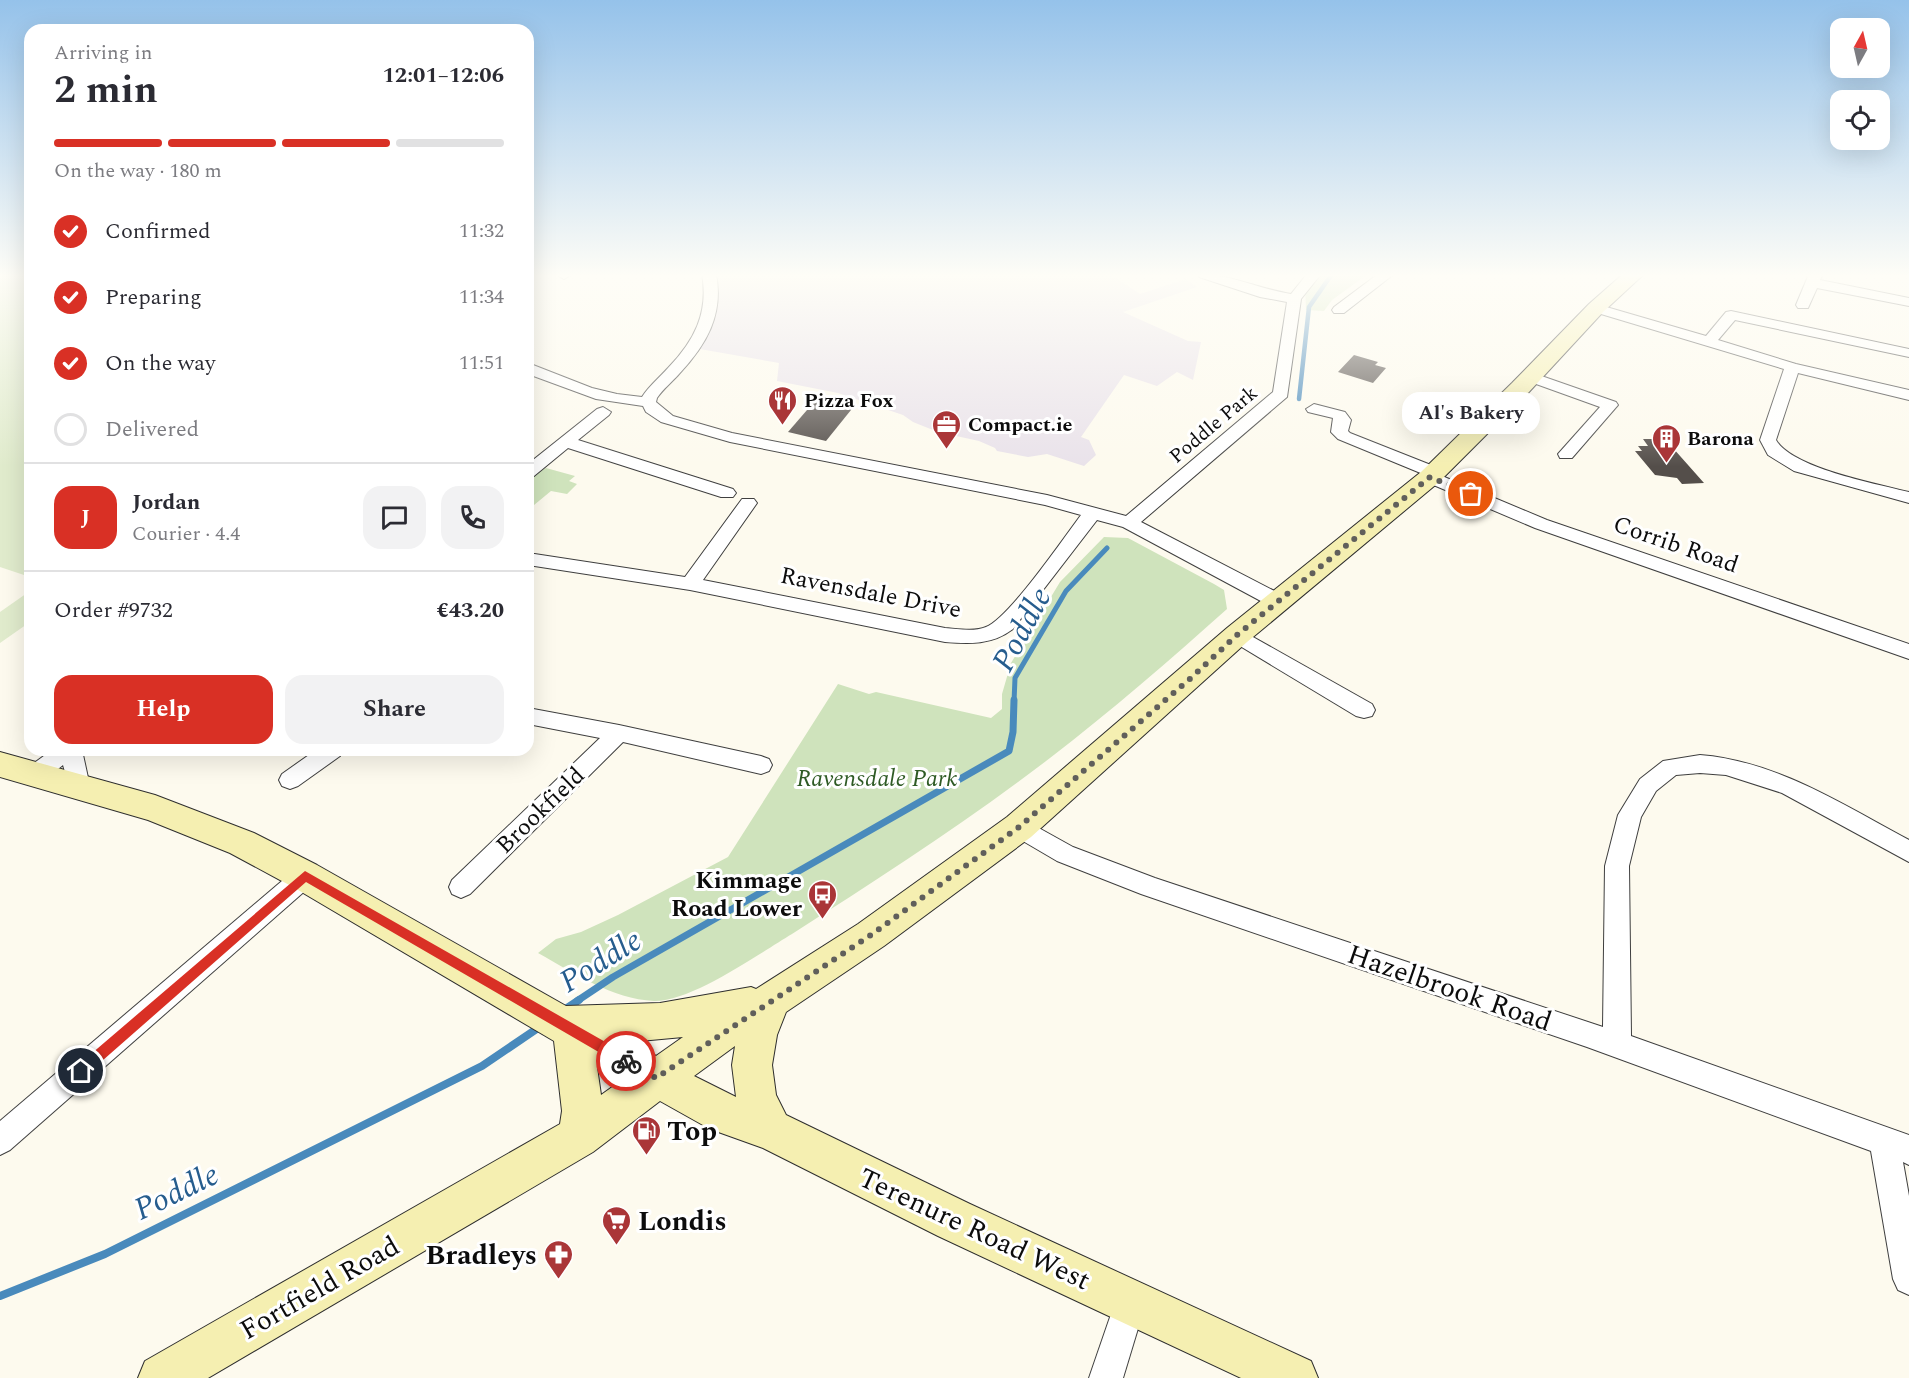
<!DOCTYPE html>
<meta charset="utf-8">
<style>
:root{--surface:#fff;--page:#f2f2f3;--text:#2b2b33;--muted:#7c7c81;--line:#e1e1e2;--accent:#d93025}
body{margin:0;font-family:Spectral,serif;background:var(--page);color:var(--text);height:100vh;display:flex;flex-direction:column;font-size:22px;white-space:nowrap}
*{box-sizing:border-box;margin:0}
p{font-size:20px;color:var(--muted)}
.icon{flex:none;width:33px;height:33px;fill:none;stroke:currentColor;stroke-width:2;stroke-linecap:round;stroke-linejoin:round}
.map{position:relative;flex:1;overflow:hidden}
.side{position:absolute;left:24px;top:24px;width:510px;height:732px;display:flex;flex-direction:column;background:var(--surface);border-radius:18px;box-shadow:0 6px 24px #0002}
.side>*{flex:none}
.needle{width:39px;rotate:8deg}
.fabs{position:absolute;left:1830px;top:18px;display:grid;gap:12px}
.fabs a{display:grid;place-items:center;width:60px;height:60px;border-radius:12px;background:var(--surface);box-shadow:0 6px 24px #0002;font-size:30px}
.pin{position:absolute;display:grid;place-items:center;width:51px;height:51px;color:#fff;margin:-26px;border:3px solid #fff;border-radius:50%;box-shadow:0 2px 6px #0007}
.courier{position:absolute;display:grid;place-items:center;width:60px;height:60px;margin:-30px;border:4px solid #d93025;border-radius:50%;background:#fff;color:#222;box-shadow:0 2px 8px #0007}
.bubble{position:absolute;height:42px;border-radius:18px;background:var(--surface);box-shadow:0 6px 24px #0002;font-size:20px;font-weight:700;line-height:42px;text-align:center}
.summary em{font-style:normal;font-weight:700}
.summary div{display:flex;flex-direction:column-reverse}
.summary{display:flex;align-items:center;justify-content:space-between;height:102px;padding:0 30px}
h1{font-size:39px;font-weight:700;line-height:45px}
.bar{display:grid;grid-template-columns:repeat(4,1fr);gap:9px 6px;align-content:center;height:72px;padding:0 30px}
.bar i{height:8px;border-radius:4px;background:var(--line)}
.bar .current{background:var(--accent)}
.bar p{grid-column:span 4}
.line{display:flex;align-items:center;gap:15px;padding:0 30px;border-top:2px solid var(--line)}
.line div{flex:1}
.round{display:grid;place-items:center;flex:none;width:63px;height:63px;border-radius:18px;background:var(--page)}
ol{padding:0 30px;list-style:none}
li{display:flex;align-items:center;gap:18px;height:66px}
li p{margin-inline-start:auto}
li .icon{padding:6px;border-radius:50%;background:var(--accent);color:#fff;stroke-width:4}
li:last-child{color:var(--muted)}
li i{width:33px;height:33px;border:3px solid var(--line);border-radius:50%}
.cta{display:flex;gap:12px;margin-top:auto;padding:12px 30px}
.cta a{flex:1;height:69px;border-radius:18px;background:var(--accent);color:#fff;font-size:24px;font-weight:700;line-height:69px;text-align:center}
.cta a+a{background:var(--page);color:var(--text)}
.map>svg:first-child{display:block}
.industrial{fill:#e9e2ea}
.green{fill:#cfe3bc}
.pitch{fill:#e0ebcc}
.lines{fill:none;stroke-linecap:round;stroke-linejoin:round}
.stream-far3{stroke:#498abc;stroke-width:4.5}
.stream-far2{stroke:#498abc;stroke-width:5}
.stream-far1{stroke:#498abc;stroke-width:7}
.stream{stroke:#498abc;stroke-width:8}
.building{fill:#544e4a}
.street-casing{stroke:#3f3f3f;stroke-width:2}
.secondary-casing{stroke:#2e2e2e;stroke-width:2}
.street{fill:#fff;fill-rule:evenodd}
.secondary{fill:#f5efb1;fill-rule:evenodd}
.route{fill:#d93025}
.done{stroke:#605f5b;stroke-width:6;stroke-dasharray:0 10.8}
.labels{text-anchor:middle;stroke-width:6;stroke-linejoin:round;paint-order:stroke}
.far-poi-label{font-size:20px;font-weight:bold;fill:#0c0c0c;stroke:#fff;text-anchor:start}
.far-street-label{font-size:20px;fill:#0c0c0c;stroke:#fff}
.street-label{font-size:24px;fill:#0c0c0c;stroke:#fff}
.park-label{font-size:24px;font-style:italic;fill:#2f5b25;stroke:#fff}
.poi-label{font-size:24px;font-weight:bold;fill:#0c0c0c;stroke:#fff;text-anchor:end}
.near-street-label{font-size:28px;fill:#0c0c0c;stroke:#fff}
.near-poi-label{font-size:28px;font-weight:bold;fill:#0c0c0c;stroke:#fff;text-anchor:start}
.near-water-label{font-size:32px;font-style:italic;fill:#265d8e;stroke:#fff}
</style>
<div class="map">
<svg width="1909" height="1378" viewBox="0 0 1909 1378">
<rect width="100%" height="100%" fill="#fdfaee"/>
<!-- industrial -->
<polygon class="industrial" points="709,274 1110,274 1140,294 1186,279 1197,287 1123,312 1188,341 1201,342 1193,380 1177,372 1157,386 1124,375 1081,437 1089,440 1096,455 1084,466 1047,454 1028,457 997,451 995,448 979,441 938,432 913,422 903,415 838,393 777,381 779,363 694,348 706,328"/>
<!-- green -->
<g class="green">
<polygon points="1314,274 1368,274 1332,300 1324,311 1306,310 1305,286"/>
<polygon points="546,468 575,476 569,481 577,484 567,494 551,491 528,510 528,478"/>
<path d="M1104 537 1128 538 1214 584 1224 590 1227 609C1170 660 1111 711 1050 758 968 821 880 878 792 934 760 953 691 1002 654 1001 612 999 574 973 538 953L556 939 581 932 618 915 728 857 838 684 869 694 876 692 991 718 1002 709V694L1011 663 1060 582Z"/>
</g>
<!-- pitch -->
<g class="pitch">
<polygon points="0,274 30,274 30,577 0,567"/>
<polygon points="30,591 30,622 0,643 0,612"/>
</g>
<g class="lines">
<!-- stream-far3 -->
<polyline class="stream-far3" points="1299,399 1309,307 1332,274"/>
<!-- stream-far2 -->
<polyline class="stream-far2" points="1014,702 1015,678 1066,591 1107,548"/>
<!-- stream-far1 -->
<polyline class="stream-far1" points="577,1001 613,977 1009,751 1013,732 1014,700"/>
<!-- stream -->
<g class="stream">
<polyline points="564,1010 579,1000"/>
<polyline points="0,1296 105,1254 482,1066 541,1026"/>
</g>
</g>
<!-- building -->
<g class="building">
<polygon points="1354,355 1378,362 1375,365 1386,368 1373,383 1338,372"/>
<polygon points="820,395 855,405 826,441 788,432"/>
<polygon points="1643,439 1665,439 1704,483 1682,484 1677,478 1655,475 1635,451 1642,451 1638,446 1648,446"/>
</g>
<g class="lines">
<defs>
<g id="street">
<polygon points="555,274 570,274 571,275 564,279"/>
<path d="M702 274H716C724 315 706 345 679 374 672 382 663 389 657 398L656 402 673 416 732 433 1047 495 1126 516 1273 392 1287 302 1260 297 1199 277 1197 274C1230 274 1259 289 1291 294L1307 274H1321L1301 299 1287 397 1141 522 1286 597 1289 602 1286 607 1279 609 1272 607 1123 527 1097 520 1013 629C992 645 970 644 945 642L690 590 528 565V553L685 577 742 499H754L757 503 703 580 945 628C958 629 974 632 986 627 1009 618 1063 539 1081 515L1045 505 730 442 661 422 646 412 643 406 596 399 528 374V363L592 388 617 394 642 397C649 386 659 378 668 368 694 341 709 313 702 274Z"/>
<polygon points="1378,274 1394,274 1344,313 1334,313 1332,310 1334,307"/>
<polygon points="1809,274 1823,274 1820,280 1909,298 1909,306 1817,288 1808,308 1798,308 1796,305"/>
<path d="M1596 304 1706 336 1726 312 1731 311 1909 349V357L1735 320 1718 340 1796 364 1909 390V400L1798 373 1776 440C1792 468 1877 484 1909 492V503L1794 471 1768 455 1760 440 1784 369 1591 311 1589 308Z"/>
<polygon points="1530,372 1616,402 1618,405 1572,458 1560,458 1558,454 1600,407 1525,380 1522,377 1525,374"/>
<polygon points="1314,404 1345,412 1351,420 1348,431 1350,433 1441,469 1444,473 1442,476 1547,520 1909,644 1909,659 1535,528 1424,481 1421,477 1423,474 1338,439 1331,432 1333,418 1308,412 1306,409"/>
<polygon points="603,407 611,412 609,415 578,440 733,489 736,493 733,497 721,497 568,448 534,476 528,477 528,464 597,409"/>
<polygon points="1237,628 1372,704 1375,710 1372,716 1364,718 1356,716 1230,640 1227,635 1230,630"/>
<polygon points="528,708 619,725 761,756 769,759 772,765 769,771 761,774 623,742 470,894 461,898 452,894 449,887 452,880 600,738 528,724"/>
<path d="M52 750H82L90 787 87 793 79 796 71 793 63 765C51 774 41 786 26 781L23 775 26 769Z"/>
<polygon points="316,750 343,750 340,756 298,786 290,789 282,786 279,780 282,774"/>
<path d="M1700 755C1777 761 1843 805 1909 840V862L1782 793 1726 775 1700 773 1676 775 1656 791 1641 817 1629 866 1631 1036 1909 1135V1165L1903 1162 1909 1196V1295L1898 1290 1893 1279 1871 1151 1587 1047 1141 894 1057 861 1011 834 1007 827 1011 820 1019 817 1073 847 1155 878 1603 1027 1605 866 1618 815 1640 779 1663 761Z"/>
<polygon points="305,866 314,869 317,876 314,883 10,1150 0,1155 0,1121 296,869"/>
<polygon points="1130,1286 1141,1291 1146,1302 1123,1378 1089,1378 1119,1291"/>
</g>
<path id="secondary" d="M1623 274H1644L1603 312 1528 393 1439 482 1247 642 1031 837 884 946 786 1012 777 1035 772 1065 776 1095 786 1115 970 1204 1311 1361 1318 1378H1241L938 1236 763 1148 710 1129 660 1101 593 1152 208 1378H138L145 1361 560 1124 562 1111 554 1041 293 887 230 853 148 820 0 777V752L155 795 254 833 317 865 566 1006 660 1003 751 987 756 989 858 924 1007 817 1227 628 1421 472 1512 383 1589 304ZM683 1037 656 1056 629 1042ZM735 1046 732 1065 736 1097 694 1076ZM597 1067 622 1080 601 1095Z"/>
</defs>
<!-- street casing -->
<use href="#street" class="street-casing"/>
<!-- secondary casing -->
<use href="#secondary" class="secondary-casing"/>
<!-- street -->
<use href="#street" class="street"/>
<!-- secondary -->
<use href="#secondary" class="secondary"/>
</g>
<!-- sky -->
<linearGradient id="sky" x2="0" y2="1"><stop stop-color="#95c2ea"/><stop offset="0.59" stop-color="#fefdf7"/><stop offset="1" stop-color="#fefdf7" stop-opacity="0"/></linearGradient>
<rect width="1909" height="467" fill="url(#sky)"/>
<!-- route -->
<polygon class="route" points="305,871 630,1056 632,1061 630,1065 626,1067 621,1065 306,882 86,1075 81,1077 77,1075 75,1071 77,1066"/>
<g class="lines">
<!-- done -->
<polyline class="done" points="626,1061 656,1078 871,935 1019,827 1192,677 1237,635 1430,477 1471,494"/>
</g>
<!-- icons -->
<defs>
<symbol id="restaurant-pin" viewBox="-11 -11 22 30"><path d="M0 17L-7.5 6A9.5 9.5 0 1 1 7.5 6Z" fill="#aa3638" stroke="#fff"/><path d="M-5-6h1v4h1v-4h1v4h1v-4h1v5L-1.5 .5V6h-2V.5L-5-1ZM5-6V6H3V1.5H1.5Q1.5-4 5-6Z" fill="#fff"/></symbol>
<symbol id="office-pin" viewBox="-11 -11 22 30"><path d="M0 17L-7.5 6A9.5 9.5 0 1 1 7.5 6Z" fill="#aa3638" stroke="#fff"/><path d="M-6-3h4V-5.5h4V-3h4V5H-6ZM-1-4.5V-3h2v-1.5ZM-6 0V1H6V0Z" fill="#fff"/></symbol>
<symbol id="building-pin" viewBox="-11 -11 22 30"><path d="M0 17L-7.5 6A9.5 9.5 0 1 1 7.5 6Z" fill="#aa3638" stroke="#fff"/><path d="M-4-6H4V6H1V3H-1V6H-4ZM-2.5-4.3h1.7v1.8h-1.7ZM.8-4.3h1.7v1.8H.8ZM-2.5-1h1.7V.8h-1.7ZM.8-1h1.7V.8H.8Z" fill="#fff"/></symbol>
<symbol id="bus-pin" viewBox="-11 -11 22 30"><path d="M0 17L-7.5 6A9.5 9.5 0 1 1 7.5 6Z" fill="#aa3638" stroke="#fff"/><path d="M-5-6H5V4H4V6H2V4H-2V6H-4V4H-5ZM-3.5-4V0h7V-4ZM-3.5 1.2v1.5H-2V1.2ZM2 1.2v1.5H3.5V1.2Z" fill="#fff"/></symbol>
<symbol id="fuel-pin" viewBox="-11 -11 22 30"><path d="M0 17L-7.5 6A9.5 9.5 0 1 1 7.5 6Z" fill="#aa3638" stroke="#fff"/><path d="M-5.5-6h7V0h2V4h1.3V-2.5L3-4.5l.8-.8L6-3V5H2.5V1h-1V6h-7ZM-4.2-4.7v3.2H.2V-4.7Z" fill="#fff"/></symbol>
<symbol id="supermarket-pin" viewBox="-11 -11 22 30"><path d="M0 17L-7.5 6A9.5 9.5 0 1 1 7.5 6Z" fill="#aa3638" stroke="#fff"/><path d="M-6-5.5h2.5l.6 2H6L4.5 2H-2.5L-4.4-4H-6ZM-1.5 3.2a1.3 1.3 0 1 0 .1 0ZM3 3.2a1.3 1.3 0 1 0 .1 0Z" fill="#fff"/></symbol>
<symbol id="pharmacy-pin" viewBox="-11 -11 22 30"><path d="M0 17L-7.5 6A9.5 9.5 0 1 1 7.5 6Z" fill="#aa3638" stroke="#fff"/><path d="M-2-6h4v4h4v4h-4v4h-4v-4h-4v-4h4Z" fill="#fff"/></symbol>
</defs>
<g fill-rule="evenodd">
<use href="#restaurant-pin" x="766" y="384" width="33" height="45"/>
<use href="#office-pin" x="930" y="408" width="33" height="45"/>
<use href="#building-pin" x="1650" y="422" width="33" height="45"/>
<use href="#bus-pin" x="806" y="878" width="33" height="45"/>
<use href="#fuel-pin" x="630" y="1114" width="33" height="45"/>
<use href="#supermarket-pin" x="600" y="1204" width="33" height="45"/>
<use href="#pharmacy-pin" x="542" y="1238" width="33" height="45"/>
</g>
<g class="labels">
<!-- far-poi labels -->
<g class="far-poi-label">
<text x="804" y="407">Pizza Fox</text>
<text x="968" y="431">Compact.ie</text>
<text x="1687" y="445">Barona</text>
</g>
<!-- far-street labels -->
<g class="far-street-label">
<text transform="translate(1213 424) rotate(-40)" y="7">Poddle Park</text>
</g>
<!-- street labels -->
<g class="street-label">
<text transform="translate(1676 544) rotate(19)" y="8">Corrib Road</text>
<text transform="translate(871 592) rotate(11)" y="8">Ravensdale Drive</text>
<text transform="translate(540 810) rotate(-44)" y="8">Brookfield</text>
</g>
<!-- park labels -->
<g class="park-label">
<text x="877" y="786">Ravensdale Park</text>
</g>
<!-- poi labels -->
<g class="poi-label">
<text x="802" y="888">Kimmage<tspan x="802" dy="28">Road Lower</tspan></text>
</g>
<!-- near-street labels -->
<g class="near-street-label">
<text transform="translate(1450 987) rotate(19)" y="10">Hazelbrook Road</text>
<text transform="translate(975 1228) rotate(25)" y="10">Terenure Road West</text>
<text transform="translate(319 1287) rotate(-30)" y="10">Fortfield Road</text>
</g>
<!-- near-poi labels -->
<g class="near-poi-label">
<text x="667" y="1140">Top</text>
<text x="638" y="1230">Londis</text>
<text x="537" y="1264" text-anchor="end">Bradleys</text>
</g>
<!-- near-water labels -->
<g class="near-water-label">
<text transform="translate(1021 629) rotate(-62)" y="11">Poddle</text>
<text transform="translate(600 960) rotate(-32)" y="11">Poddle</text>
<text transform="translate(176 1191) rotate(-26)" y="11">Poddle</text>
</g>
</g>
</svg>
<div class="fabs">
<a><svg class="needle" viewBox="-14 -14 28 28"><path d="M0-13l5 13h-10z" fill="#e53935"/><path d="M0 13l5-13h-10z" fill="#7c7c81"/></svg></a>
<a><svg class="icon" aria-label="locate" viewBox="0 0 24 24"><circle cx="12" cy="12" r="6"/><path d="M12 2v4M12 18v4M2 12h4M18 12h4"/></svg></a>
</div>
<div class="pin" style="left:1471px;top:494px;background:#ea580c"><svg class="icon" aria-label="bag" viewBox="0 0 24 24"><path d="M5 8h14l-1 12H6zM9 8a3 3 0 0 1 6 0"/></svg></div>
<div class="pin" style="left:81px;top:1071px;background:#1f2937"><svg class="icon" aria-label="home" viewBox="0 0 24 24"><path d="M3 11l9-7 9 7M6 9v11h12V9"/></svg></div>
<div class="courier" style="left:626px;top:1061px"><svg class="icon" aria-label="bike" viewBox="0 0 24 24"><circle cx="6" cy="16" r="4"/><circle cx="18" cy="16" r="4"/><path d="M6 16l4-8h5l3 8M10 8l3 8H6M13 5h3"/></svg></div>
<div class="bubble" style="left:1402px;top:392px;width:138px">Al's Bakery</div>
<section class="side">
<div class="summary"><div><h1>2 min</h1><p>Arriving in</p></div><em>12:01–12:06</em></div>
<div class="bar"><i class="current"></i><i class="current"></i><i class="current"></i><i></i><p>On the way · 180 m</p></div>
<ol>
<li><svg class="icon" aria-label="check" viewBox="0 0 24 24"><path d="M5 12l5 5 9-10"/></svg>Confirmed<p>11:32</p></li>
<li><svg class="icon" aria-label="check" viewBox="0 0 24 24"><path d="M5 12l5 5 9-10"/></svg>Preparing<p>11:34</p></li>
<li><svg class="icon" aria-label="check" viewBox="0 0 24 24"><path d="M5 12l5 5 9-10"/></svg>On the way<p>11:51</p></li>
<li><i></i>Delivered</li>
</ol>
<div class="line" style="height:108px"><b class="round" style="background:var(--accent);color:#fff">J</b><div><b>Jordan</b><p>Courier · 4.4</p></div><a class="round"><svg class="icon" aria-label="chat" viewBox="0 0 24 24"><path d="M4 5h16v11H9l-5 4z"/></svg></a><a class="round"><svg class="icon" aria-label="phone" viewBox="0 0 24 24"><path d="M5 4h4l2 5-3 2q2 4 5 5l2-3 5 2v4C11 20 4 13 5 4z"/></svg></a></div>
<div class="line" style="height:78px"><div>Order #9732</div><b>€43.20</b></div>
<div class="cta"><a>Help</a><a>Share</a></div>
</section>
</div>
